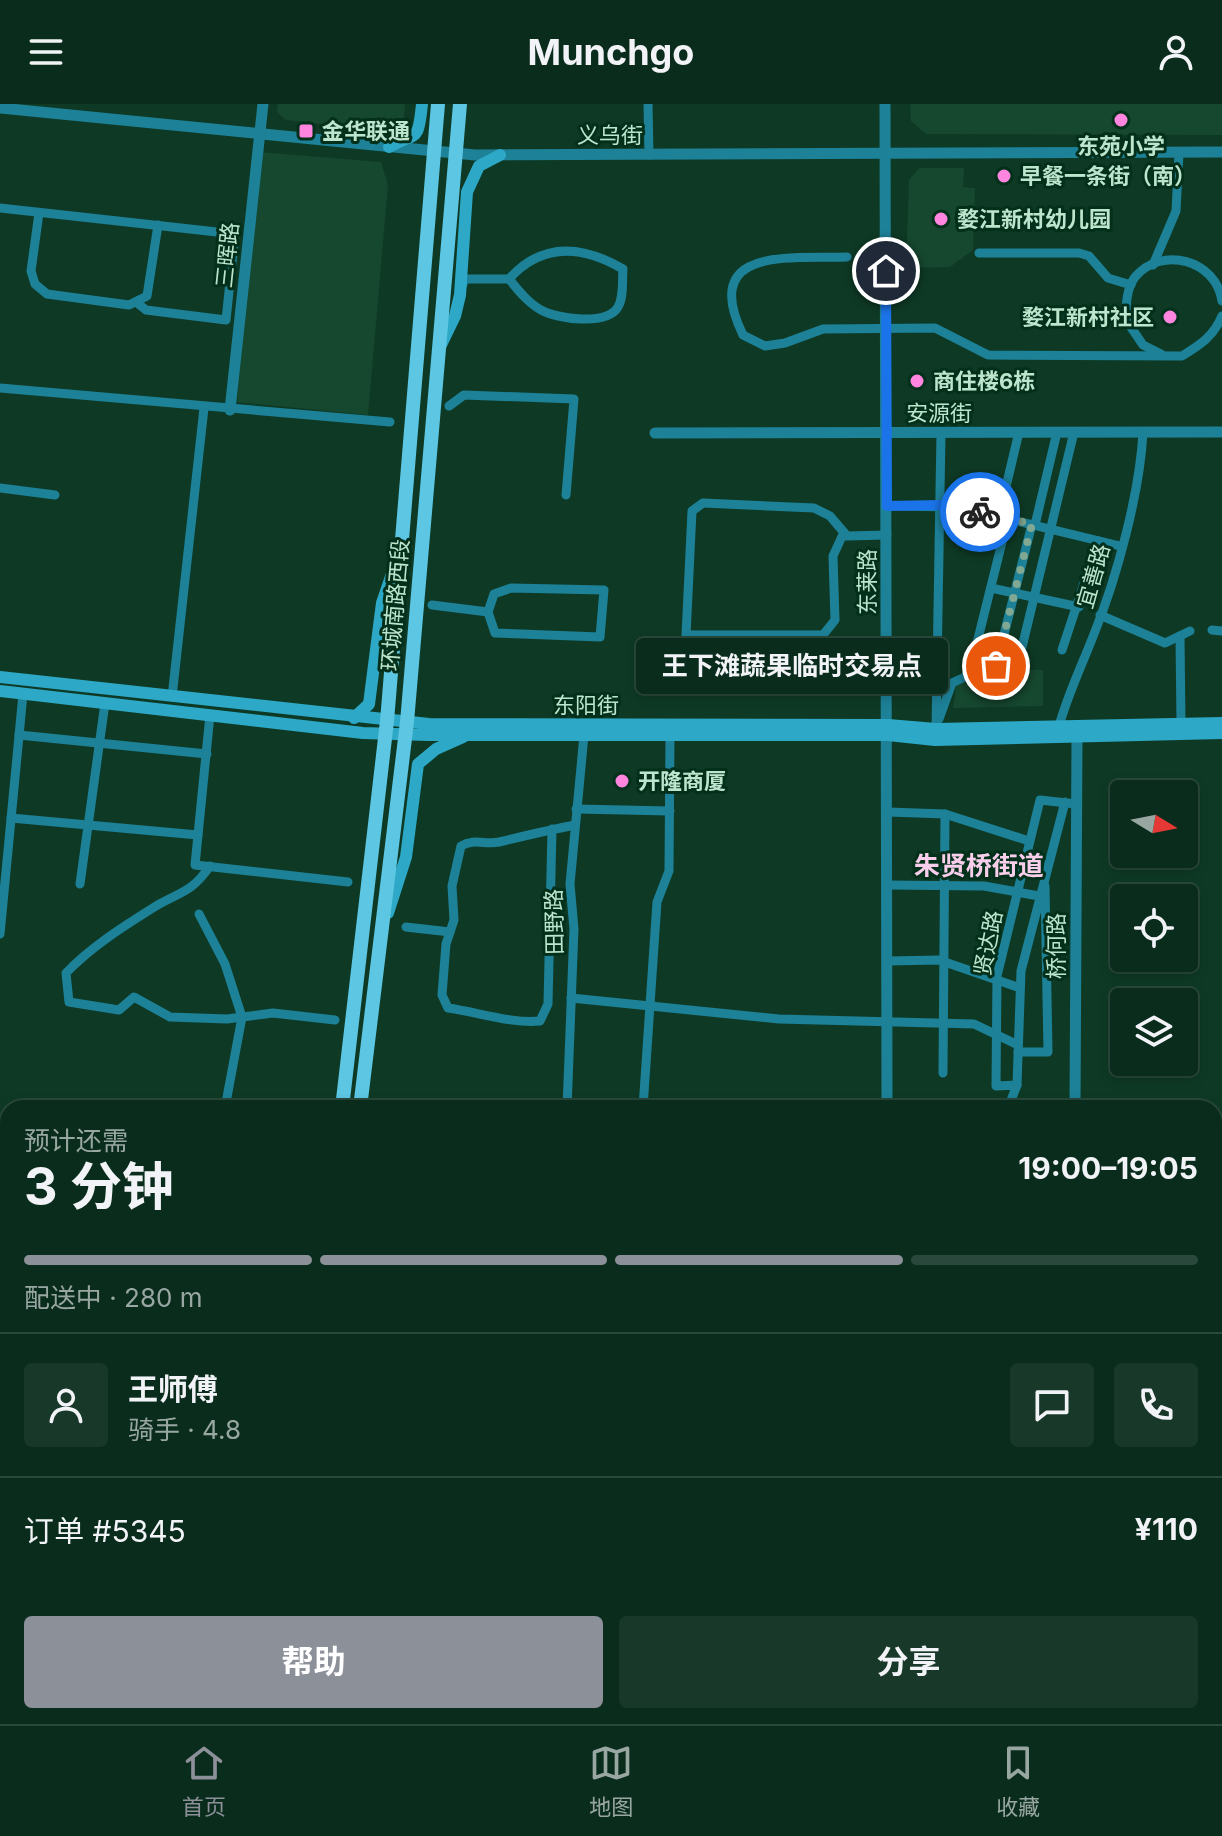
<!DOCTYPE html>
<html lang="zh">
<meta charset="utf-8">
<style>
:root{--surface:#0a2c1c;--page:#183829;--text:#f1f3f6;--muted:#99a7a3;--line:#2a483b;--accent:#8c9099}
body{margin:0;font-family:Inter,"Noto Sans SC",sans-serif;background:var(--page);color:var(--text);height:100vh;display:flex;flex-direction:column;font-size:30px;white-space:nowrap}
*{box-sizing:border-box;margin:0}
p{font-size:26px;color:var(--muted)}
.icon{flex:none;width:44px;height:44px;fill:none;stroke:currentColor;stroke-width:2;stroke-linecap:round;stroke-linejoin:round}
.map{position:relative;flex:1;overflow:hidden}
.drawer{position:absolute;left:0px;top:996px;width:1222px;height:624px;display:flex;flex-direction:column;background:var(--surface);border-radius:24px 24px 0 0;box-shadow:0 4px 12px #0003,0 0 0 2px var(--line)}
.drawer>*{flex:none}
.needle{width:52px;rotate:100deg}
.fabs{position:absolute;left:1110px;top:676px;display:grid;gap:16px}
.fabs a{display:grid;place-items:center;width:88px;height:88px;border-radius:8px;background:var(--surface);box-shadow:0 4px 12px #0003,0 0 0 2px var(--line);font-size:40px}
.pin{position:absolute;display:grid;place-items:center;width:68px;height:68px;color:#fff;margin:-34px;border:4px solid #fff;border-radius:50%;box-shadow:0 2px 8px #0007}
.courier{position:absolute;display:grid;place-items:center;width:80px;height:80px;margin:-40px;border:6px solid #1a73e8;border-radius:50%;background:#fff;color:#222;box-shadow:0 2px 10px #0007}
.bubble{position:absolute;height:56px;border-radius:8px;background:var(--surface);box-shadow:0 4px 12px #0003,0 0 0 2px var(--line);font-size:26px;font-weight:700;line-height:56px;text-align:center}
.summary em{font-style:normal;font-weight:700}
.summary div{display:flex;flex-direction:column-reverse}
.summary{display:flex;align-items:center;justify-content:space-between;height:136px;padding:0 24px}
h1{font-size:52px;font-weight:700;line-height:60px}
.bar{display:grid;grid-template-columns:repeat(4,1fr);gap:12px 8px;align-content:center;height:96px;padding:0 24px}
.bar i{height:10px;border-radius:6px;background:var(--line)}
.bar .on{background:var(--accent)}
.bar p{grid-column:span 4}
.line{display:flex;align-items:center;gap:20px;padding:0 24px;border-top:2px solid var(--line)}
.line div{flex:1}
.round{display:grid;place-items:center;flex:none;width:84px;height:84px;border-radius:8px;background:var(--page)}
.button{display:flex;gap:16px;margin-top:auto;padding:16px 24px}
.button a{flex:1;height:92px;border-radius:8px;background:var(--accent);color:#fff;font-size:32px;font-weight:700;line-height:92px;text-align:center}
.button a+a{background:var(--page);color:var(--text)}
header{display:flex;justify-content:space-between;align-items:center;height:104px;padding:0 24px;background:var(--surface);font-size:36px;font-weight:700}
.tabs{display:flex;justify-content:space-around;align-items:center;height:112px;border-top:2px solid var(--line);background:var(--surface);font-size:22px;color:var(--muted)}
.tabs a{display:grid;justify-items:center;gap:4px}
.tabs .on{color:var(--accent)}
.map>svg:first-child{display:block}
.built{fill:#16472f}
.industrial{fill:url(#industrial-grid)}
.park{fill:#4b4004}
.water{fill:url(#water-ripples)}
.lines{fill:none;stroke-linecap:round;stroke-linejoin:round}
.minor{stroke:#1d8198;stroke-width:9}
.tertiary{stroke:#1d8198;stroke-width:11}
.secondary{stroke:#2da9c7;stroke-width:12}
.primary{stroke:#5cc6e3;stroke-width:14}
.done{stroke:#80a892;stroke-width:8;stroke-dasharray:0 14.4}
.route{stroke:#1a73e8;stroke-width:10}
.poi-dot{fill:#ff85df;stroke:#02301b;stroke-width:3}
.labels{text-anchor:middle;stroke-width:6;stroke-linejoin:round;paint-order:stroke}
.poi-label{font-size:22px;font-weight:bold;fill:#bde4cc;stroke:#02301b;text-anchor:start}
.street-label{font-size:22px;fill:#bde4cc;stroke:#02301b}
.quarter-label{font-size:26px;font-weight:bold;fill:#f8ceeb;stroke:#02301b}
</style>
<header><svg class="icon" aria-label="menu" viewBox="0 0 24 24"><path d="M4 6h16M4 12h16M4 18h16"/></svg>Munchgo<svg class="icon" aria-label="person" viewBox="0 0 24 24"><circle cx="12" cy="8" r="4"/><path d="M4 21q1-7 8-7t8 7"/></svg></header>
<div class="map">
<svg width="1222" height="1620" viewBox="0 0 1222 1620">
<defs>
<pattern id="industrial-grid" width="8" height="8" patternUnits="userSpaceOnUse" patternTransform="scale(2)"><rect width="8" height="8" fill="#16472f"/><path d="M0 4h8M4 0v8" fill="none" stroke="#36614c"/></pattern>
<pattern id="water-ripples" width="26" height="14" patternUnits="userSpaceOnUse" patternTransform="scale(2)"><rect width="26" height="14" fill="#1a0464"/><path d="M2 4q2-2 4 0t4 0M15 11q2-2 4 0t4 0" fill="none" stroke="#392879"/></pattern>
</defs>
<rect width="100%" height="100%" fill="#0e3a25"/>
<!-- built -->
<g class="built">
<polygon points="278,0 405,0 403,24 382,27 286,16 277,8"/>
<polygon points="910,0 1222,0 1222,31 926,30 911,17"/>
<polygon points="259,48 381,58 388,81 368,311 237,298"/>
<polygon points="919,64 964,64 963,83 975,84 973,146 950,163 906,164 909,76"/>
<polygon points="974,566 1043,566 1043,602 953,604 956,582"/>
</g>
<!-- industrial -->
<polygon class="industrial" points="0,1446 8,1450 8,1612 24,1612 20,1620 0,1620"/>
<!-- park -->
<polygon class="park" points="1222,1352 1222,1498 1214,1500 1214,1354"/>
<!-- water -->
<g class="water">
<polygon points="0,1165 8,1169 8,1434 0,1430"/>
<polygon points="1222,1535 1222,1620 320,1620 307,1612 1214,1612 1214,1538"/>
</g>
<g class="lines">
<!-- minor -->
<g class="minor">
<polyline points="648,0 649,51"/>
<polyline points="0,104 235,130 226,216 146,206 136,198"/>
<polyline points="39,109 31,167 35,180 47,190 129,201 147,192 158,121"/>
<polyline points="979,149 1079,149 1089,152 1108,174 1131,181"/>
<path d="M847 153C793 155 699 141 743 231L765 242 785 239 823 225 935 224 988 251 1182 252C1200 241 1214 232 1222 212"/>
<polyline points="1153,161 1176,107 1179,49"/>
<path d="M462 183 465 175H509C518 186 528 199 541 206 557 215 607 222 618 203 624 193 622 176 623 165 582 141 542 138 509 175"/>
<path d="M1161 250 1143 241 1126 216C1126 202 1126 185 1135 173 1162 141 1216 156 1222 197"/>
<polyline points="0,284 390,318"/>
<polyline points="449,302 464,291 574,295 566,391"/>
<polyline points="0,384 55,391"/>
<polyline points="887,402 959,403 1120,442"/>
<polyline points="999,412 1019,328"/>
<polyline points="1035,421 1057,328"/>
<polyline points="844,428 833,452 835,516 823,531 686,531 692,407 703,399 814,404 830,412 847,432 887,431"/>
<polyline points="991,484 1079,503"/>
<polyline points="432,501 488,508 495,529 600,533 604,486 511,484 494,490 488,508"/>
<polyline points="1100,511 1165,539 1190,527"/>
<polyline points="1212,526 1222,527"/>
<polyline points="1180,532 1181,620"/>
<polyline points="1062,546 1098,437"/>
<polyline points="996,562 1032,420"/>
<polyline points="1017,564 1074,328"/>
<polyline points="172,593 204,304"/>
<polyline points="210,611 195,761 348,778"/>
<polyline points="939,615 952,579 969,571 1008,414"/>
<path d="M1059 622C1068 590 1082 561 1094 530 1117 473 1140 388 1143 328"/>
<polyline points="936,625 941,329"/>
<polyline points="19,631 207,650"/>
<polyline points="576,705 670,707"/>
<polyline points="888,708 945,710 1029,737"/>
<polyline points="11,714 198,731"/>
<path d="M552 725 548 900 540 917C513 920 477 908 448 904L442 891 446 840 454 816 452 782 461 742C474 734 485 741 499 738 524 732 549 726 575 721"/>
<path d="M210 762C191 789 182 787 156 802 124 822 92 842 66 869L69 898 119 906 134 893 170 913 227 915 273 909 335 916"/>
<polyline points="80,780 105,599"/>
<polyline points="888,781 984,782 1039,792"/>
<polyline points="199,810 225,860 242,913 225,1004"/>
<polyline points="406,823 450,828"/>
<polyline points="0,830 23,590"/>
<polyline points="888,857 939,856 1020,884"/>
<polyline points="571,894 779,915 974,920 1018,941"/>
<polyline points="1018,948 1048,948 1045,782"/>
<polyline points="943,969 945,710"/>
<polyline points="1017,981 1021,867 1065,698"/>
<polyline points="567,1004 574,825 570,780 584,631"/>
<polyline points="643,1004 657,798 669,767 670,631"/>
<polyline points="1008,1004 1017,981 996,982 997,872 1040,696 1076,700"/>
<polyline points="0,1074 8,1079"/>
<polyline points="1214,1088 1222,1088"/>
<polyline points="1214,1299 1222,1298"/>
<polyline points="0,1583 8,1585"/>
</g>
<!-- tertiary -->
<g class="tertiary">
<polyline points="885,0 887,1004"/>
<polyline points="0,4 475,51 1222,48"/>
<polyline points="230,306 263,0"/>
<polyline points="655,329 1222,328"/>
<polyline points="382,1002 399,1004"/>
<polyline points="1075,1004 1077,632"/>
<polyline points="1214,1023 1222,1023"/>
</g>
<!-- secondary -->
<g class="secondary">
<path d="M389 43C417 27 418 40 422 0"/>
<polyline points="440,243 455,212 460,191 467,88 479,62 500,51"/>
<polyline points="0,573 429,620 888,621 936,625 1222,619"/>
<polyline points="0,587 363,629 428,631 888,631 935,636 1222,629"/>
<polyline points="354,614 369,600 382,499 396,458"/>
<polyline points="388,809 406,753 418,660 436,645 463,633"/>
</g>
<!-- primary -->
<g class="primary">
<polyline points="342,1004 387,617 438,0"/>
<polyline points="360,1004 407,618 460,0"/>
<polyline points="49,1620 53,1612"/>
<polyline points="76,1620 81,1612"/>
</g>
</g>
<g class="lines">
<!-- done -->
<polyline class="done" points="980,408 1032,420 996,562"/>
<!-- route -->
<polyline class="route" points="886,167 887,402 941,401 980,408"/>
</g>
<!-- markers -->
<g class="poi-dot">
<circle cx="1121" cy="16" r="8"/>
<rect x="298" y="19" width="16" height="16" rx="4"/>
<circle cx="1004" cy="72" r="8"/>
<circle cx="941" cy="115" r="8"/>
<circle cx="1170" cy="213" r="8"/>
<circle cx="917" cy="277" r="8"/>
<circle cx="622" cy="677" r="8"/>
</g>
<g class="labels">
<!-- poi labels -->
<g class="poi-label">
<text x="322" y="35">金华联通</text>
<text x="1121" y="50" text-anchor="middle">东苑小学</text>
<text x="1020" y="80">早餐一条街（南）</text>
<text x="957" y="123">婺江新村幼儿园</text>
<text x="1154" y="221" text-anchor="end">婺江新村社区</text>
<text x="933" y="285">商住楼6栋</text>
<text x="638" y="685">开隆商厦</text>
</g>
<!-- street labels -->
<g class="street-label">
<text x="610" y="39">义乌街</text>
<text transform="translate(227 151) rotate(-84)" y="8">三晖路</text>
<text x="939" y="317">安源街</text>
<text transform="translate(1093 472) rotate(-74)" y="8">宜善路</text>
<text transform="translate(867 478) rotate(-90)" y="8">东莱路</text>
<text transform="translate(395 501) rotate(-85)" y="8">环城南路西段</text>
<text x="586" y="609">东阳街</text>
<text transform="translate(554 818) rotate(-91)" y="8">田野路</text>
<text transform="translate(988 839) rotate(-79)" y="8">贤达路</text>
<text transform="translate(1056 842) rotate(-90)" y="8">桥何路</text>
</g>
<!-- quarter labels -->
<g class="quarter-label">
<text x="979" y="771">朱贤桥街道</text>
</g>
</g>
</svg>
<div class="fabs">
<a><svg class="needle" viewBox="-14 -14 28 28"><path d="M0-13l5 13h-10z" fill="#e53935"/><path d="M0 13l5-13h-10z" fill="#99a7a3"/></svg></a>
<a><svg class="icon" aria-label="locate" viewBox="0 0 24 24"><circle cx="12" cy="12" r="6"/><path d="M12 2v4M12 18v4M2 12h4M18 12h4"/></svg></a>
<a><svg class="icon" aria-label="layers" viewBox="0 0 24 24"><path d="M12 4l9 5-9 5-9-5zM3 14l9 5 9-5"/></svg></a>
</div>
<div class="pin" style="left:996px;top:562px;background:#ea580c"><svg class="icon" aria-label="bag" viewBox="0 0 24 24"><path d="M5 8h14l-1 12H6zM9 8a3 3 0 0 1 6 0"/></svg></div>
<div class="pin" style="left:886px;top:167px;background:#1f2937"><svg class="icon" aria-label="home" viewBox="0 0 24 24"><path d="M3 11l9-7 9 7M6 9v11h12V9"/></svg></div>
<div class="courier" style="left:980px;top:408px"><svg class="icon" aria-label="bike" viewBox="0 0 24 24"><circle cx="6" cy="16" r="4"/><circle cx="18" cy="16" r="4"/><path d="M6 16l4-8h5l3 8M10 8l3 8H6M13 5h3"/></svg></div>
<div class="bubble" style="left:636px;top:534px;width:312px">王下滩蔬果临时交易点</div>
<section class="drawer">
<div class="summary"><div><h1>3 分钟</h1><p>预计还需</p></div><em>19:00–19:05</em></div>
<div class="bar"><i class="on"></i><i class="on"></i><i class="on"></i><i></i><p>配送中 · 280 m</p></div>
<div class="line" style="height:144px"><a class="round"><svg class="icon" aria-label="person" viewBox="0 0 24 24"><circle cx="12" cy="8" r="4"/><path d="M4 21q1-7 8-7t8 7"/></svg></a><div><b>王师傅</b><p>骑手 · 4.8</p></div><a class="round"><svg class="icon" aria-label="chat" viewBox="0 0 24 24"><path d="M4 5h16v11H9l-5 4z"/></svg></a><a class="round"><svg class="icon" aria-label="phone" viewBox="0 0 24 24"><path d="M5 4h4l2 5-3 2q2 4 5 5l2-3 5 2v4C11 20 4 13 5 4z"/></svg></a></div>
<div class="line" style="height:104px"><div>订单 #5345</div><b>¥110</b></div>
<div class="button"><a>帮助</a><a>分享</a></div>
</section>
</div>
<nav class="tabs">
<a class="on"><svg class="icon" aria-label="home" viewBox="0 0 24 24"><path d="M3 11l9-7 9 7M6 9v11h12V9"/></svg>首页</a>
<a><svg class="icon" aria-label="map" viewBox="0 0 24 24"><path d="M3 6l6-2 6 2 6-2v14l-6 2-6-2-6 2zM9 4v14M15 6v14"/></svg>地图</a>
<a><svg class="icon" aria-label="saved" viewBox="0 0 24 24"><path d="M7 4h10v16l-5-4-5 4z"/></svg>收藏</a>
</nav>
